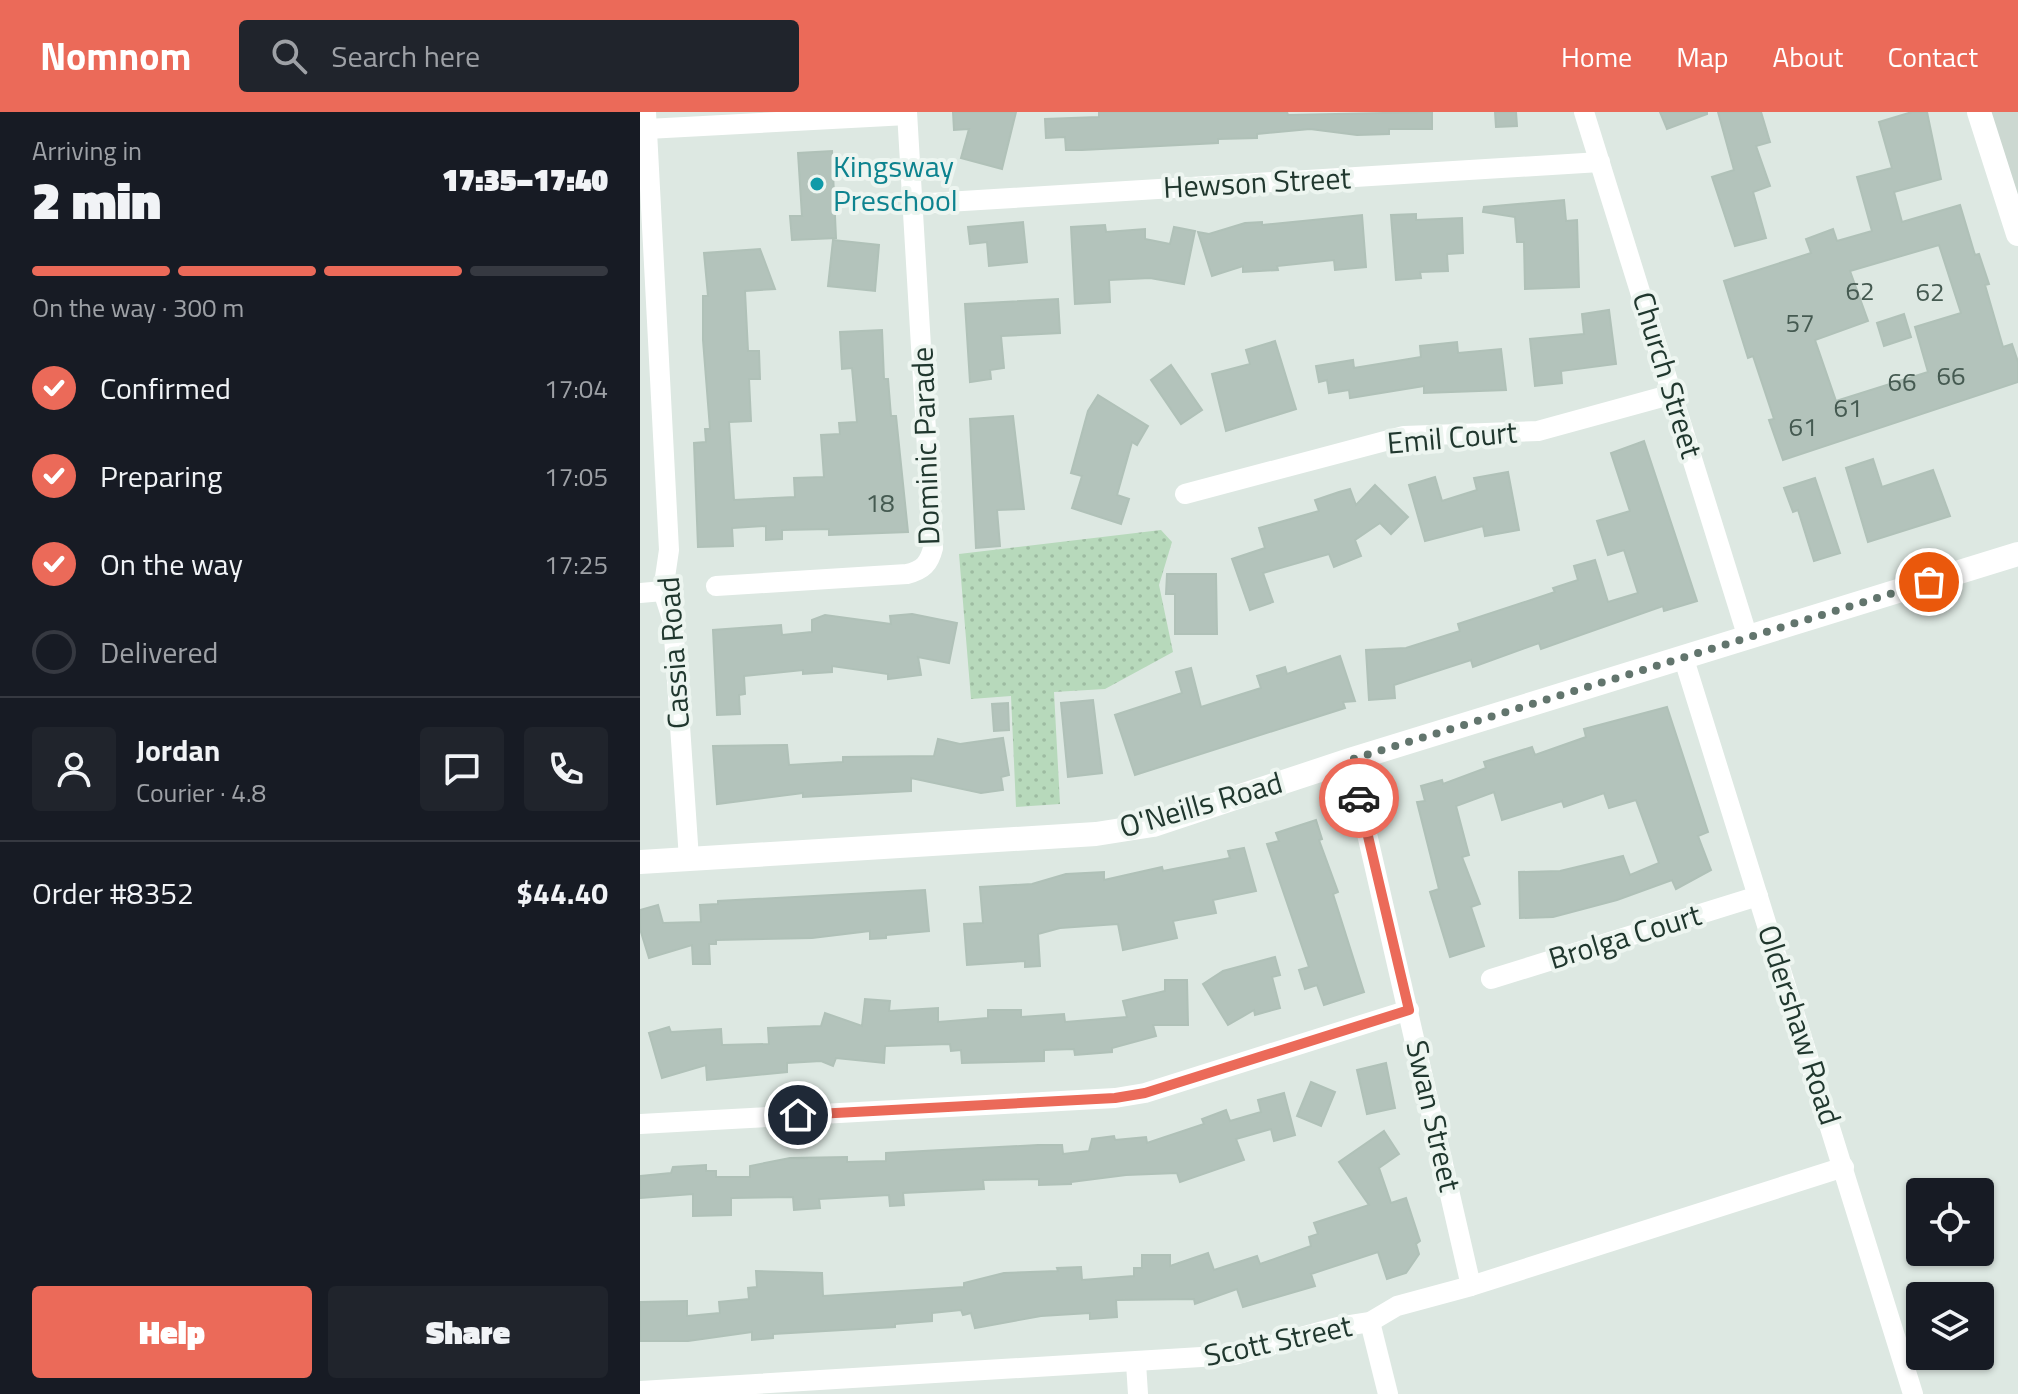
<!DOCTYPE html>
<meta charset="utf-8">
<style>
:root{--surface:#171b24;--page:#20242c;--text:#f1f3f6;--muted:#9ea1a6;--line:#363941;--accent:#eb6a59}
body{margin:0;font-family:"Titillium Web",sans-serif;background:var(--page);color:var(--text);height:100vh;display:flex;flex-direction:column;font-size:30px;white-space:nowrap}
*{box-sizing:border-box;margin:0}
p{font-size:26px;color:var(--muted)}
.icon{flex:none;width:44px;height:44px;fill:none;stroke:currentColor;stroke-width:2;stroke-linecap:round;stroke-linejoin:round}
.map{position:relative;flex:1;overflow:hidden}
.side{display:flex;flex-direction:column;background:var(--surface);width:640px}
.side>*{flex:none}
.tools{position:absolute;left:1266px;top:1066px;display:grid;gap:16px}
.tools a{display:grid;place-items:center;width:88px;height:88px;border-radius:8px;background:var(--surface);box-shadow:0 2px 6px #0004;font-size:40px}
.pin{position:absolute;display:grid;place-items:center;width:68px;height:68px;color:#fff;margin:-34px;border:4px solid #fff;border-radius:50%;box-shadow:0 2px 8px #0007}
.courier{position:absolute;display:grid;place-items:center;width:80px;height:80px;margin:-40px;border:6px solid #eb6a59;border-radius:50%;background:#fff;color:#222;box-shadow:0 2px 10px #0007}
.overview em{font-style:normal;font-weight:800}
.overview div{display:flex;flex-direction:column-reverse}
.overview{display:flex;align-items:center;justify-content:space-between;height:136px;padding:0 32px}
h1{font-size:52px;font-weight:800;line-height:60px}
.bar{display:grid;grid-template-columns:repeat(4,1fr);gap:12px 8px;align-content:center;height:96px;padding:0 32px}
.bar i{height:10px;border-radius:6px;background:var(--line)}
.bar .selected{background:var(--accent)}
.bar p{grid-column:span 4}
.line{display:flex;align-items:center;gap:20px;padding:0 32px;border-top:2px solid var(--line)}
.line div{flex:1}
.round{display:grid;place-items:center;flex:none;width:84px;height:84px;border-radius:8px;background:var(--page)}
ol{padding:0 32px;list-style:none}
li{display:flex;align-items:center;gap:24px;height:88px}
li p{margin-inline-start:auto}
li .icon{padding:8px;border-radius:50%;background:var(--accent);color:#fff;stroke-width:4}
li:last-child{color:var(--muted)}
li i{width:44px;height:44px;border:4px solid var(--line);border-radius:50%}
.action{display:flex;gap:16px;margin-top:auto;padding:16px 32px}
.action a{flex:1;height:92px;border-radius:8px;background:var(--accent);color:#fff;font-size:32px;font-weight:800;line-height:92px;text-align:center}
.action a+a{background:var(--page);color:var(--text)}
header{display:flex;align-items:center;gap:48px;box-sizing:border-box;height:112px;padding:0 40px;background:var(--accent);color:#fff}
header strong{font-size:38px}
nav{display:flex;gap:44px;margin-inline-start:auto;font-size:28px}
.search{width:560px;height:72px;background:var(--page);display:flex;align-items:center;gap:20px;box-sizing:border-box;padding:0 28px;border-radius:8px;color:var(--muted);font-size:30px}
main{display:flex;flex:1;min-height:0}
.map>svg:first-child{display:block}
.built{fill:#ccd8d1}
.park{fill:url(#park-dots)}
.building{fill:#b3c3bb;stroke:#b0c1b8;stroke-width:2;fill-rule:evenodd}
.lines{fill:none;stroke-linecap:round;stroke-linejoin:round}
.street{stroke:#fff;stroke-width:20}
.secondary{stroke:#fff;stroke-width:24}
.done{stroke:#62756d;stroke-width:8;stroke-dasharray:0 14.4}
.route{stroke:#eb6a59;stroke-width:10}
.culture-dot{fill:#0f9aa8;stroke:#edf5f0;stroke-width:3}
.labels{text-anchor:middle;stroke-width:8;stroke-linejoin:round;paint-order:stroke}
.number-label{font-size:26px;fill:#455a51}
.culture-label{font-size:30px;fill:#0d838f;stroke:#edf5f0;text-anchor:start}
.street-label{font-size:30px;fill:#20372e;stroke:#edf5f0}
</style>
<header>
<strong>Nomnom</strong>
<div class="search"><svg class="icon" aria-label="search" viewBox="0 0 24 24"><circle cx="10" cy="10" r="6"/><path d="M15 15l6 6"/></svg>Search here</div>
<nav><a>Home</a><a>Map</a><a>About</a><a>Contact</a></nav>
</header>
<main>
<section class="side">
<div class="overview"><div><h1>2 min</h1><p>Arriving in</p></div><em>17:35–17:40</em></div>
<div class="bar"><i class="selected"></i><i class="selected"></i><i class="selected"></i><i></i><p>On the way · 300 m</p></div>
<ol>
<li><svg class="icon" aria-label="check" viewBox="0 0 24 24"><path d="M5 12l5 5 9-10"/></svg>Confirmed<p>17:04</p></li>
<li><svg class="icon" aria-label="check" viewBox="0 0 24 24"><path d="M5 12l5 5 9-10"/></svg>Preparing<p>17:05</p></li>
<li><svg class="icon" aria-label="check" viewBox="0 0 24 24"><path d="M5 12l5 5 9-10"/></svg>On the way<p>17:25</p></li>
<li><i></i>Delivered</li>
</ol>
<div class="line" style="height:144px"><a class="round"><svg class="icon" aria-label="person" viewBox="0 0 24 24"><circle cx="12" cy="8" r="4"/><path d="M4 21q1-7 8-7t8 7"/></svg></a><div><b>Jordan</b><p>Courier · 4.8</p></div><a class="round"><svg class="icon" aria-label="chat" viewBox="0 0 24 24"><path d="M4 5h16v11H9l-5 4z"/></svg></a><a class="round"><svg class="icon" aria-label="phone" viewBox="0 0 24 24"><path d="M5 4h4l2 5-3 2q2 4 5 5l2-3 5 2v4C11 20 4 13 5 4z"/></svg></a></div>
<div class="line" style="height:104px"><div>Order #8352</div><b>$44.40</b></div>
<div class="action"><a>Help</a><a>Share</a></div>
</section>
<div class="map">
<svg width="1378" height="1282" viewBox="0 0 1378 1282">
<defs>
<pattern id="park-dots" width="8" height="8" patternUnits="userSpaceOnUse" patternTransform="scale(2)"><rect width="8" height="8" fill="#b7d9bb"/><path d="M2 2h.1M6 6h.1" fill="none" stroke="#9dbba1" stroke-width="1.8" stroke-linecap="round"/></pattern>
</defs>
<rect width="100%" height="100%" fill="#dde8e2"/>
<!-- built -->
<polygon class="built" points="1349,0 1378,0 1378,90"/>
<!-- park -->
<polygon class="park" points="521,418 532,430 519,473 533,540 465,577 414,580 420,692 376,695 371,584 331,587 319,442"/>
<!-- building -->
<g class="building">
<polygon points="313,0 376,0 362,57 321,46 329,17 314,18"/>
<polygon points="459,0 647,0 648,3 792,0 792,17 749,17 749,22 717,23 670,17 617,22 617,26 578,27 578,31 442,38 426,38 425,25 406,26 405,7 459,5"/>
<polygon points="855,0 876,0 877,14 856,15"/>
<polygon points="1020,0 1067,0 1067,2 1027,17"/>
<polygon points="1078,0 1121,0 1130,30 1116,34 1130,74 1113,80 1126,126 1095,134 1072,65 1094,58"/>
<path d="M1272 0H1287L1301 67 1254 80 1262 110 1320 93 1335 143 1339 142 1349 172 1345 173 1363 235 1372 232 1378 250V270L1143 348 1129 308 1134 307 1113 244 1108 246 1084 169 1171 141 1166 127 1193 117 1197 129 1232 119 1217 65 1252 56 1239 10ZM1299 133 1321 201 1275 215 1288 260 1196 289 1175 228 1228 209 1210 159Z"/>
<polygon points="192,39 196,126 152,128 150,104 162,104 158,41"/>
<polygon points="924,88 926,109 937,108 939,175 885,177 884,130 877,130 875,105 843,100 844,95"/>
<polygon points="776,102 776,108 822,106 823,141 807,142 808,159 780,160 781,166 756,168 751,103"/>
<polygon points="722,103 726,155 695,158 694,148 637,154 638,158 603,160 603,154 572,164 558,120 569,122 605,111 622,110 622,113"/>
<polygon points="383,110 387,150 349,154 347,130 330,132 328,115"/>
<polygon points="465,113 466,120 505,117 505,127 530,132 534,115 555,119 544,172 510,166 469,168 470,190 435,192 431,115"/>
<polygon points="193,128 239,133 235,179 188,174"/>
<polygon points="120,137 135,177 105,179 108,239 119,239 120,267 109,267 111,309 89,310 94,388 155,385 154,366 184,365 181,323 200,322 199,311 217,310 212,256 202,257 200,220 242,218 244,267 248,267 251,304 256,304 268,420 189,423 189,417 142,418 142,427 126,428 126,414 92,416 93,434 58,435 54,331 66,330 65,317 70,317 63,228 63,184 68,184 64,141"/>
<polygon points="418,187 420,221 361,224 364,256 350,258 351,267 330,270 325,192"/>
<polygon points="969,198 976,252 921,259 922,271 895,274 890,227 944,222 942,202"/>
<polygon points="1264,202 1271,225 1244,234 1237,211"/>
<polygon points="635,229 656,297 586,319 572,262 610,252 606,238"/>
<polygon points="817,230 818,241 861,237 866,278 784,281 784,274 710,286 709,278 689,281 687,268 679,270 676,254 713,248 714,256 781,245 780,234"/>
<polygon points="531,253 562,298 541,312 511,268"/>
<polygon points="458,283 508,314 497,333 492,330 477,383 489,387 481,412 432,396 442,364 431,361 448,299"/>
<polygon points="373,304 384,397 357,398 360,434 336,436 330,307"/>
<polygon points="1004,329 1057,489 1024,499 1023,494 901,537 899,531 833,555 831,548 754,573 755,586 729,588 726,538 766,536 820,519 818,512 915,480 913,476 938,468 934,454 955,448 968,490 998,481 984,438 968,443 957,409 990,399 971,341"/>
<polygon points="1233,347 1242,375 1293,358 1310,404 1228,430 1206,356"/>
<polygon points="868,360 879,418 845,424 843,414 785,429 769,373 795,365 802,389 837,378 834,366"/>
<polygon points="1175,366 1200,441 1174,449 1158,398 1153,400 1144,376"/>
<polygon points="735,373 768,405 751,422 740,411 715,428 721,444 694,455 689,442 623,461 633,490 610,498 592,447 625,436 619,416 679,399 675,388 699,380 710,377 716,393"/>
<polygon points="527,462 576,462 577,522 535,522 535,482 526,482"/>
<polygon points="272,502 317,511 309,551 278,545 281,563 248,567 248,562 192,554 192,560 163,562 163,558 104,564 105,582 99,583 100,602 77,603 73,518 141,513 142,523 172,520 172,508 185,503 251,512 250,504"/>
<polygon points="700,544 715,589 703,590 705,596 495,663 475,603 542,581 536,560 551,556 561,595 621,576 617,564 645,555 647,562"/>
<polygon points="453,588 462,661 428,665 421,591"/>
<polygon points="368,591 369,618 354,619 352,592"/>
<polygon points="1027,595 1068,720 1058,724 1071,758 1036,777 1032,768 977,788 913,805 880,806 879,760 920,759 983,744 990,763 1019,751 996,688 969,696 964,681 924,695 922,689 862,708 854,680 816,694 829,743 822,745 840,792 831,795 844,834 810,845 790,780 799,777 777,690 785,689 781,674 802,668 803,672 846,656 844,650 892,635 895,643 946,625 944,617"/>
<polygon points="363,626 369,663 361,665 363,678 341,681 271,666 271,679 163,685 163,681 77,692 73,634 147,633 149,653 203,650 203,645 294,644 298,627 320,632"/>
<polygon points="676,708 682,727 679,728 698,780 693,782 724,880 684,893 677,873 665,877 659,858 669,855 627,732 639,729 636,721"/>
<polygon points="604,736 616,779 573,788 576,801 533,809 537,826 483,838 478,812 420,816 398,822 400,854 385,855 385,849 327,853 324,812 343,811 340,775 392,772 426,762 464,760 464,768 522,755 523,759 590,746 588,739"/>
<polygon points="285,778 289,819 246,823 246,826 230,827 230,819 172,826 76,828 76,832 69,832 70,852 53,852 52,833 9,846 0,817 0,798 18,793 23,811 61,810 60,793 78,792 78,789"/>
<polygon points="635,845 640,863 632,865 640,896 615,903 614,898 588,913 563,872 583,859"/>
<polygon points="525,868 547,868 548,913 513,913 516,924 472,936 472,940 435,943 434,937 404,938 404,949 322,951 321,938 311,939 310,932 245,934 244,951 196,946 193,954 181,949 147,951 147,960 67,968 66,953 22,966 9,921 29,915 31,920 81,917 82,933 129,932 128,916 181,914 185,901 222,914 225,887 250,889 249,899 298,896 298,910 348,906 348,898 381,898 381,905 424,902 425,910 487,905 483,889 525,879"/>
<polygon points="746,951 755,996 727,1002 717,958"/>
<polygon points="671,970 695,980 681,1014 657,1004"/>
<polygon points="644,981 655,1023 634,1029 631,1017 596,1027 604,1048 540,1070 537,1061 486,1063 431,1070 431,1072 399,1073 399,1067 343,1068 344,1077 263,1081 264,1093 250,1094 249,1083 179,1087 180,1096 154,1098 153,1085 91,1086 91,1103 53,1104 53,1082 0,1086 0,1064 31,1061 33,1055 66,1053 66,1059 76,1059 76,1065 110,1065 110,1054 150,1046 207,1045 207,1050 246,1049 246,1041 398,1033 422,1033 423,1042 449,1039 452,1027 474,1024 475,1028 506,1025 507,1031 564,1012 562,1007 586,998 590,1009 621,1000 618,988"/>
<polygon points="744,1019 759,1042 739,1056 751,1091 766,1086 780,1129 776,1132 779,1142 766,1161 747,1167 738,1140 671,1162 675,1174 603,1195 597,1177 555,1192 554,1187 476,1188 477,1205 450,1207 450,1201 401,1204 335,1216 331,1201 323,1203 321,1198 292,1201 292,1209 255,1212 255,1215 133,1222 133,1226 112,1228 112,1220 48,1229 0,1229 0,1190 47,1189 47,1204 80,1201 79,1190 109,1187 108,1176 117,1175 116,1159 182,1161 183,1184 324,1175 324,1171 364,1161 418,1159 417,1156 441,1155 442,1168 494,1164 494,1156 502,1156 502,1143 530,1143 530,1154 568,1141 574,1158 617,1144 620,1152 671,1134 669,1125 678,1122 674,1111 729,1093 699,1050"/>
</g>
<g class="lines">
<!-- street -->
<g class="street">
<polyline points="6,0 29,438 23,479 33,510 49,747"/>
<polyline points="944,0 1108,526"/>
<polyline points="7,17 267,3"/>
<polyline points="274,92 960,50"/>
<polyline points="545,382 764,324 898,319 1033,282"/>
<path d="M76 474 267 462C283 458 289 452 293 436L267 0"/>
<polyline points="0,481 23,479"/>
<polyline points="1043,544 1273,1282"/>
<polyline points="710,648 831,1174"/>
<polyline points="851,867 1118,784"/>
<polyline points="0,1012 475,986 505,981 769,898"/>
<polyline points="730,1210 748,1282"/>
<polyline points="496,1251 498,1282"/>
<polyline points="0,1279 594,1243 698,1215 730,1210 757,1194 831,1174 1204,1055"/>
</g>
<!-- secondary -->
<g class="secondary">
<polyline points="1339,0 1378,122"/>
<polyline points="0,750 456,722 513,713 710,648 1378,442"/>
</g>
</g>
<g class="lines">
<!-- done -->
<polyline class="done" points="719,686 710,648 1289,470"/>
<!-- route -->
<polyline class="route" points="158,1003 475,986 505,981 769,898 719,686"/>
</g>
<!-- markers -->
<circle class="culture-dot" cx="177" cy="72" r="8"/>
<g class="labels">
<!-- number labels -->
<g class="number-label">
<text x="1220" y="188">62</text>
<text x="1290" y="189">62</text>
<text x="1160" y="220">57</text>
<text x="1311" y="273">66</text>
<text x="1262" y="279">66</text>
<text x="1208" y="305">61</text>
<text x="1163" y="324">61</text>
<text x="240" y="400">18</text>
</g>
<!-- culture labels -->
<g class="culture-label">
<text x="193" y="65">Kingsway<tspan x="193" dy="34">Preschool</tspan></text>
</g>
<!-- street labels -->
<g class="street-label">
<text transform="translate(617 71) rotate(-3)" y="10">Hewson Street</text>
<text transform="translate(1027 263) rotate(73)" y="10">Church Street</text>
<text transform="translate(812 326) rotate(-5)" y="10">Emil Court</text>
<text transform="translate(286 334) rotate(-92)" y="10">Dominic Parade</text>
<text transform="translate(34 541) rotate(-94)" y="10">Cassia Road</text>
<text transform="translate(561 693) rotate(-16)" y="10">O'Neills Road</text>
<text transform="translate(985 825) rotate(-17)" y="10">Brolga Court</text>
<text transform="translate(1159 913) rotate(72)" y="10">Oldershaw Road</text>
<text transform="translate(793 1004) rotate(77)" y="10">Swan Street</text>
<text transform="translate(638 1229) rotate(-12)" y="10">Scott Street</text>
</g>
</g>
</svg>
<div class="tools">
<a><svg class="icon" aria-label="locate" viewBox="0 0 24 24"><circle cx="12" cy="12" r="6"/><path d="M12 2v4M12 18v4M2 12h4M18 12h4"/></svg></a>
<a><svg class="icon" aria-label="layers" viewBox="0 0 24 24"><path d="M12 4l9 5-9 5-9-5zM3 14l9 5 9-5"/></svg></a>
</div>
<div class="pin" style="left:1289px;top:470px;background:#ea580c"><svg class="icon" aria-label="bag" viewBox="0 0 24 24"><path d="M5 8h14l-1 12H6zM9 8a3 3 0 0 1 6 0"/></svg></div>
<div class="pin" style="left:158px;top:1003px;background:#1f2937"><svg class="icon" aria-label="home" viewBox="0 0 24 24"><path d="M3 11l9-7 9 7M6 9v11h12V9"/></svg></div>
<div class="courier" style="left:719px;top:686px"><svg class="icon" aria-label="car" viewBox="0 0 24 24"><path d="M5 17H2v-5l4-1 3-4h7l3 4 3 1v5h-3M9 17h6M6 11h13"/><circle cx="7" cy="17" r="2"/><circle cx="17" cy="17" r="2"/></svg></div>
</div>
</main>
